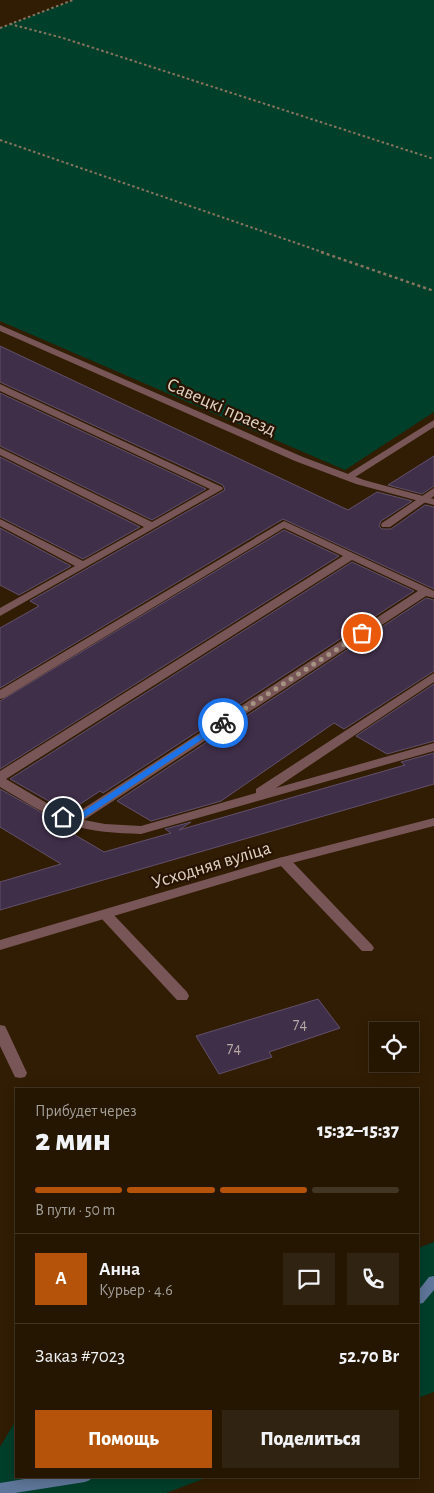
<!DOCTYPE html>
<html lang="ru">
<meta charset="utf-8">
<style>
:root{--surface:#251602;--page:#312311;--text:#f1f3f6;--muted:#a39f99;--line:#423524;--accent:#b45309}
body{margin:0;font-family:"Alegreya Sans",sans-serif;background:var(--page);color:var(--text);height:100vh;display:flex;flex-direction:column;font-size:19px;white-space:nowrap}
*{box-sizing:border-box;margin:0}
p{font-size:16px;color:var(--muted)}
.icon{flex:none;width:28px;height:28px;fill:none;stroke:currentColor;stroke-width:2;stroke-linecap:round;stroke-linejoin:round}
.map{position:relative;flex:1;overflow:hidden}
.details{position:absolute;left:15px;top:1088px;width:404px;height:390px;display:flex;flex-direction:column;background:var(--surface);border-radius:0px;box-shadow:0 2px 12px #0003,0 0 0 1px var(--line)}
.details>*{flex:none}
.fabs{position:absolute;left:369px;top:1022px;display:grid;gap:10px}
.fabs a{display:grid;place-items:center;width:50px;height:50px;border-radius:0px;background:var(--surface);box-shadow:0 2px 12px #0003,0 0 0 1px var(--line);font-size:25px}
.pin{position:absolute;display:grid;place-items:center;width:42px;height:42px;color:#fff;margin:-21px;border:2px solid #fff;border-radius:50%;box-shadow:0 1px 5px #0007}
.courier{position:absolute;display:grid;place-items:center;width:50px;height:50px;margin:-25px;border:4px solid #1a73e8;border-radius:50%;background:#fff;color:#222;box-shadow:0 1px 6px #0007}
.head em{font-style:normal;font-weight:800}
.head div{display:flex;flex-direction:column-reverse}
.head{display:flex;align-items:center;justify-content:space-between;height:85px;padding:0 20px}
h1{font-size:32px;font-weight:800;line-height:38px}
.bar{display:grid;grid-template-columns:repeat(4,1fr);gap:8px 5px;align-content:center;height:60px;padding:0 20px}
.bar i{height:6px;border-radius:4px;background:var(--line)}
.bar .selected{background:var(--accent)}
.bar p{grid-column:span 4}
.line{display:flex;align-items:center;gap:12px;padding:0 20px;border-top:1px solid var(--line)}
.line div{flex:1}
.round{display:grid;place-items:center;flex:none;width:52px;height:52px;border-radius:0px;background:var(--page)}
.cta{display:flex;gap:10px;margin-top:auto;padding:10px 20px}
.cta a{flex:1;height:58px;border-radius:0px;background:var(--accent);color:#fff;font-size:20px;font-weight:800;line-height:58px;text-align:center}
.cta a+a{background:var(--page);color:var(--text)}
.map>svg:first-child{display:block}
.green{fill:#003f2a}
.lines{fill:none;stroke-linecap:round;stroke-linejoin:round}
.stream{fill:#5e7699;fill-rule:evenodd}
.building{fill:#402f49;stroke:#62506c}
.path-far1{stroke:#867561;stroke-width:2;stroke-dasharray:2.5 2.5;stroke-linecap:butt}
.path{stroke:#867561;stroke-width:2.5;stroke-dasharray:3 3;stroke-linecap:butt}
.lane{fill:#785556;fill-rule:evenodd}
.street{fill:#785556;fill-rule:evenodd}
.route{fill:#1a73e8}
.done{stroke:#a39380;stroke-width:5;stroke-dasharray:0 9}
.labels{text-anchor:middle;stroke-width:4.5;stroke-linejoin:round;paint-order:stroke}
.number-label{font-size:16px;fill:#b8aaa5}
.street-label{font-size:19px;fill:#e0d3c4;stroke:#271300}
</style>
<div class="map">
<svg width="434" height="1493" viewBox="0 0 434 1493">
<rect width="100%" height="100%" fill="#311d03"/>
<!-- green -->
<g class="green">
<polygon points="74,0 434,0 434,412 345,470 0,321 0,28"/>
<polygon points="434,1242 434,1392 418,1398 418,1248"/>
<polygon points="16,1420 16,1476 211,1476 166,1493 0,1493 0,1447"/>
</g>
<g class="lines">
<!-- stream -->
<g class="stream">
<polygon points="434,1276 434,1290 423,1303 418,1304 418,1291 429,1277"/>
<polygon points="43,1476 92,1476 90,1480 85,1482 15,1493 0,1493 0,1483"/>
</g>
</g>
<!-- building -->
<g class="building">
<polygon points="0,346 348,510 377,492 412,501 381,521 379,526 382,529 391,529 425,505 434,507 434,589 283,519 0,688 0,628 39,606 30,601 225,490 223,485 0,382"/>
<polygon points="0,393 206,489 152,520 0,446"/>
<polygon points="434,456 434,486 422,494 388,485"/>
<polygon points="0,457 140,527 83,559 0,517"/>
<polygon points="0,528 71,566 19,595 0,585"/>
<polygon points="284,530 339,556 0,769 0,701"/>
<polygon points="352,562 414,591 103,793 100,791 68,812 10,779"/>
<polygon points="426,598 434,600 434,671 344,729 334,723 221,801 151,821 117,801"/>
<polygon points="434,684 434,741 387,754 356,736"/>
<polygon points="434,753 434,784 0,910 0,882 61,864 0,827 0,789 55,820 53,822 104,852 171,833 165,829 191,822 179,830 405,765 401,762"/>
<polygon points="318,999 340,1028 269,1052 272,1057 219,1074 196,1036"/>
</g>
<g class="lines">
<!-- path-far1 -->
<g class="path-far1">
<polyline points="10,24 63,38 434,159"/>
<polyline points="0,28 73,0"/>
<polyline points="0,140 325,253"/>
</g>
<!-- path -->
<polyline class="path" points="321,252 434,291"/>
<!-- lane -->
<g class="lane">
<polygon points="0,384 222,487 223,489 0,616 0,608 75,566 0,526 0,519 83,561 144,527 0,455 0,448 152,522 210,489 0,391"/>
<polygon points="434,420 434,427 352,479 348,480 343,477"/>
<polygon points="434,488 434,496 390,527 382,527 381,525 382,523"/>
<path d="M284 521 430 589 434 591V598L426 596 84 820 105 824 141 826 256 793V789L434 673V682L276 788 434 743V751L141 834C117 833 91 832 68 824 44 814 22 800 0 787V771L343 556 284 528 4 698 0 699V690ZM352 560 418 591 72 816 50 805 6 779Z"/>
<polygon points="284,857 289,858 372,945 374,948 372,951 362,951 279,864 277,861 279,858"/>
<polygon points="106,910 111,912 187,992 189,996 187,1000 177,1000 101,918 99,915 101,912"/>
<polygon points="0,1025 5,1026 7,1030 27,1073 25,1077 20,1078 15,1077 13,1073 0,1046"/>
</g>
<!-- street -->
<g class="street">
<polygon points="0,325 303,457 364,480 434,499 434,505 356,484 295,461 0,331"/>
<polygon points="434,818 434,826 288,864 0,950 0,940 279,858"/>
</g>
</g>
<!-- route -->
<polygon class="route" points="220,721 227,723 76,823 70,823 59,817 63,814 73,818"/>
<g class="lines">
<!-- done -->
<polyline class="done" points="223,723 362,633"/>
</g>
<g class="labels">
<!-- number labels -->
<g class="number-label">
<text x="300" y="1029">74</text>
<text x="234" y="1053">74</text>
</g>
<!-- street labels -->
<g class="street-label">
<text transform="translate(222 406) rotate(24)" y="7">Савецкі праезд</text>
<text transform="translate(211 864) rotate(-17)" y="7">Усходняя вуліца</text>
</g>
</g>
</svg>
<div class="fabs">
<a><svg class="icon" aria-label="locate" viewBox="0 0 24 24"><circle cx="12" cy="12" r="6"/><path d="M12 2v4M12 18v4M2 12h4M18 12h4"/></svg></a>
</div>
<div class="pin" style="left:362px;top:633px;background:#ea580c"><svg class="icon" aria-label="bag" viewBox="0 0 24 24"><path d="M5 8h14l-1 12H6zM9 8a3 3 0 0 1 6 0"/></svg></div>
<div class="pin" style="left:63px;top:817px;background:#1f2937"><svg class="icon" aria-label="home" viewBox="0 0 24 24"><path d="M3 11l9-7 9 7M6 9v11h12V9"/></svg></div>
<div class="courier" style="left:223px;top:723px"><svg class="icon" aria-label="bike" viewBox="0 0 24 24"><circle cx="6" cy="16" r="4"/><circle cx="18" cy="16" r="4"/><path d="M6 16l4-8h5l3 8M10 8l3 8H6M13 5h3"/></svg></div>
<section class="details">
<div class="head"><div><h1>2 мин</h1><p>Прибудет через</p></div><em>15:32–15:37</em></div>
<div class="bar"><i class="selected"></i><i class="selected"></i><i class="selected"></i><i></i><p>В пути · 50 m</p></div>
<div class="line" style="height:90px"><b class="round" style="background:var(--accent);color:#fff">А</b><div><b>Анна</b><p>Курьер · 4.6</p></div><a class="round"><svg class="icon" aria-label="chat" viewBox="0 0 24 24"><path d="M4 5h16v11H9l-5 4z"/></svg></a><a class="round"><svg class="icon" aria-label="phone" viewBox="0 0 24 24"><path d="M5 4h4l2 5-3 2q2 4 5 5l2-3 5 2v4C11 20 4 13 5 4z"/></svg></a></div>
<div class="line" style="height:65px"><div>Заказ #7023</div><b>52.70 Br</b></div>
<div class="cta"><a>Помощь</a><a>Поделиться</a></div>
</section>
</div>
